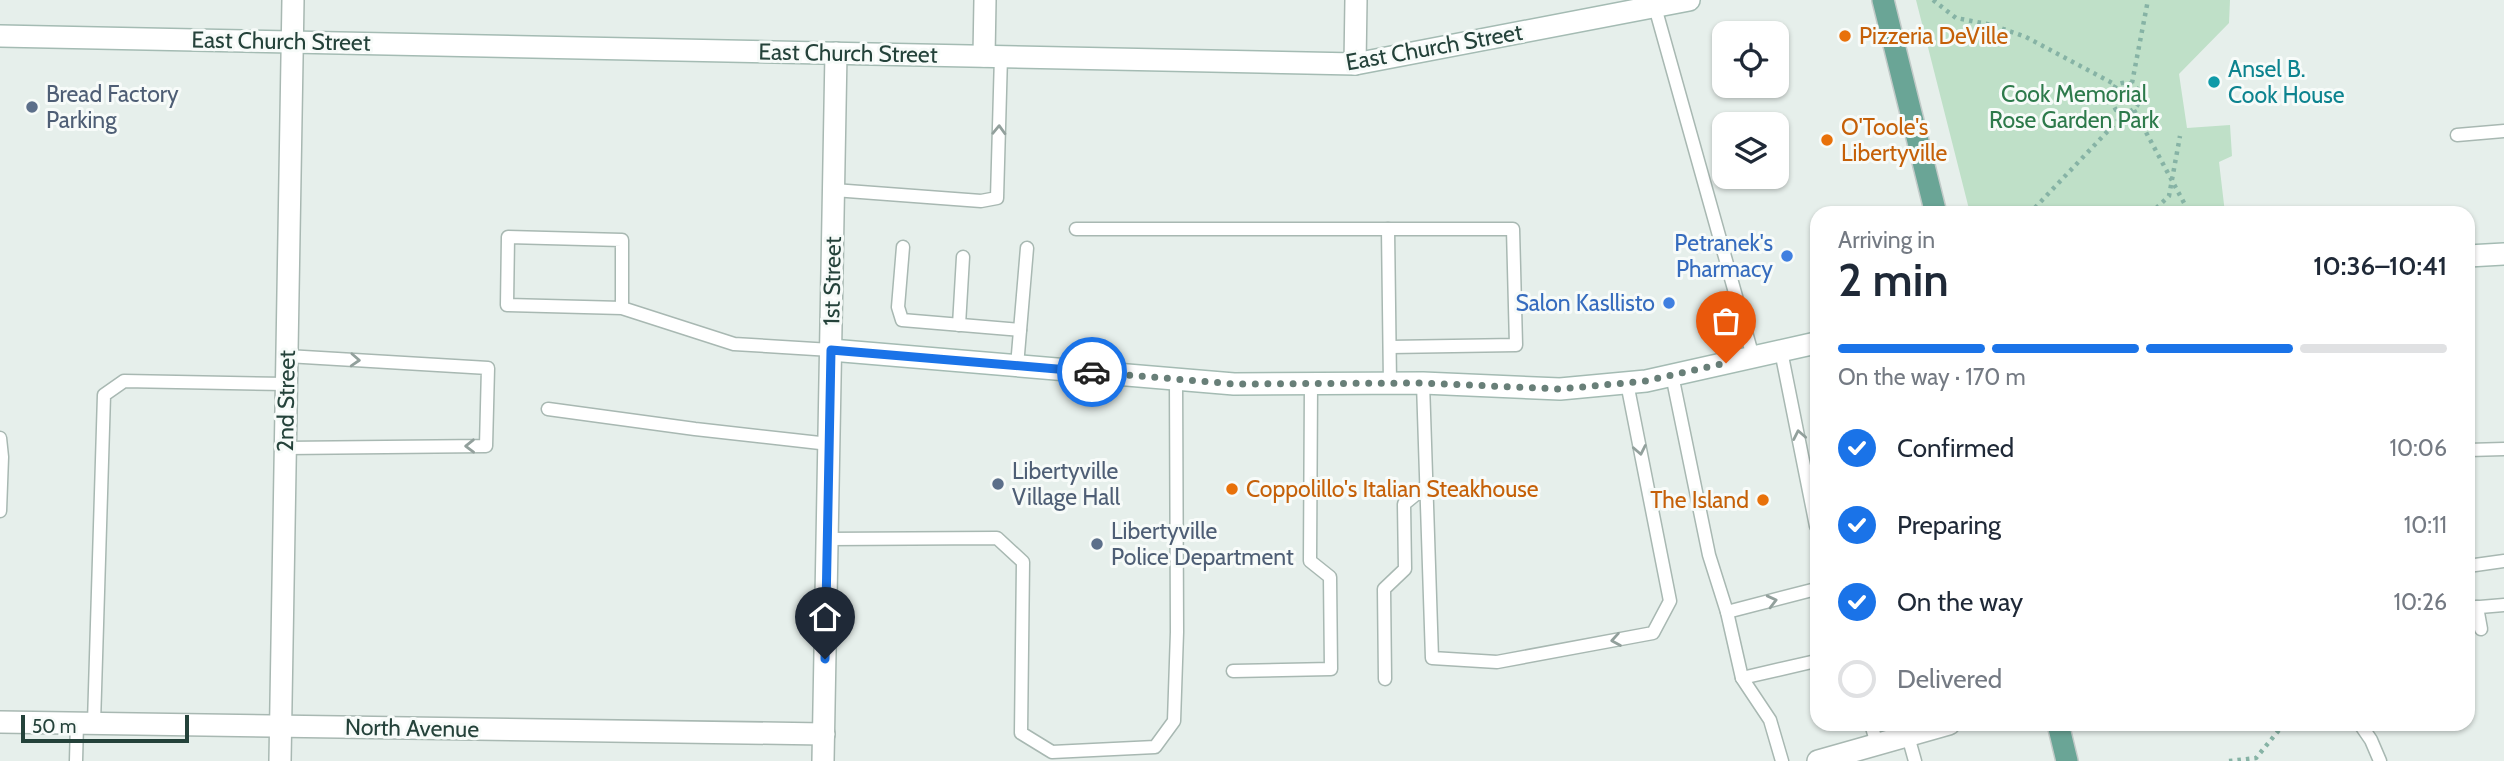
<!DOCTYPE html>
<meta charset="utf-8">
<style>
:root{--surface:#fff;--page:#f6f6f7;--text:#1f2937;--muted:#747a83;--line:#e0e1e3;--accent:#1a73e8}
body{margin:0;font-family:Cabin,sans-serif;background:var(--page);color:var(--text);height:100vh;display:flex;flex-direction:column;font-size:26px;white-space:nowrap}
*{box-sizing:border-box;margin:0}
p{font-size:23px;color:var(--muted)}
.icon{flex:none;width:38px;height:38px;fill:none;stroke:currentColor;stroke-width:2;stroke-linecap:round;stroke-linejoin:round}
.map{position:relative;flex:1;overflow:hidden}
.panel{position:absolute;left:1810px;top:206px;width:665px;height:525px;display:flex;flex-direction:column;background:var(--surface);border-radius:21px;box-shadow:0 2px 5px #0004}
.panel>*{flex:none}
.tools{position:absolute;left:1712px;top:21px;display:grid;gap:14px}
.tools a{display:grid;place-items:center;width:77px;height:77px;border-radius:14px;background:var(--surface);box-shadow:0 2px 5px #0004;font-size:35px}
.scale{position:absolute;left:21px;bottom:18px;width:168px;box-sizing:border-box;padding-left:7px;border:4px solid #24423a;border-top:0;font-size:19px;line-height:24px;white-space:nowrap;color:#24423a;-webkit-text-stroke:5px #f7fbf9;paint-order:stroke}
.pin{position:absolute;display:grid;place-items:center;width:60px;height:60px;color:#fff;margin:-72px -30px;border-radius:50% 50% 50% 0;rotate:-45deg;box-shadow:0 0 7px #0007}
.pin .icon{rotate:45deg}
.courier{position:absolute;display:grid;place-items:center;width:70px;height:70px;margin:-35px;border:5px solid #1a73e8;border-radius:50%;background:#fff;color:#222;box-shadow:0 2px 9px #0007}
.overview em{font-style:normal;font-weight:600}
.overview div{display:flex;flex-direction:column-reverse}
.overview{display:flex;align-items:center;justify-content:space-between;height:119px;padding:0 28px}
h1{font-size:46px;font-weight:600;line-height:52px}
.bar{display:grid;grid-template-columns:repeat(4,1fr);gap:10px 7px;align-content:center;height:84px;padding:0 28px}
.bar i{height:9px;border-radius:5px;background:var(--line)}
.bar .on{background:var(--accent)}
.bar p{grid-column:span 4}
ol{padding:0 28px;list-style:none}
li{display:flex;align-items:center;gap:21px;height:77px}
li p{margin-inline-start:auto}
li .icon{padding:7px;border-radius:50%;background:var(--accent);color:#fff;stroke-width:4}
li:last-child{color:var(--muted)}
li i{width:38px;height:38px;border:4px solid var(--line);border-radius:50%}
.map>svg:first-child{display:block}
.green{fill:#bfe0c8}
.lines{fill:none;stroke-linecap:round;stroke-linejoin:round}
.lane-casing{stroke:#a8b8b2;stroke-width:15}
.street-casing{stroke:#a8b8b2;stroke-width:24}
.secondary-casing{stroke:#a4bbb3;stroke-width:24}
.primary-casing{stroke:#c2cac8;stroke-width:24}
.path{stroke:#86b3a5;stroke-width:4.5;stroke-dasharray:3.5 5;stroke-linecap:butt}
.lane{stroke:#fff;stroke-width:12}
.street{stroke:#fff;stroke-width:21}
.secondary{stroke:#fff;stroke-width:21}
.primary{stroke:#6aa596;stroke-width:21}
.oneway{stroke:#92a09c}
.done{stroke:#687f78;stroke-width:7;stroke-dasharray:0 12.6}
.route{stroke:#1a73e8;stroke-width:9}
.food-dot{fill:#e8710a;stroke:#f7fbf9;stroke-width:2.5}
.culture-dot{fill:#0f9aa8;stroke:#f7fbf9;stroke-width:2.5}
.service-dot{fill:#5c6f8a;stroke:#f7fbf9;stroke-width:2.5}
.shop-dot{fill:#3f7fe0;stroke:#f7fbf9;stroke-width:2.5}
.labels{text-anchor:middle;stroke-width:6;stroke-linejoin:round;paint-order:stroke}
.food-label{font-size:23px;fill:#c56008;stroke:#f7fbf9;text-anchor:start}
.street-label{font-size:23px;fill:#24423a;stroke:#f7fbf9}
.culture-label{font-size:23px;fill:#0d838f;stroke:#f7fbf9;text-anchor:start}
.service-label{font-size:23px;fill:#4e5e75;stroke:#f7fbf9;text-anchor:start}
.park-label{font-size:23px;fill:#2d7a4b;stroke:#f7fbf9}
.shop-label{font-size:23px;fill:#366cbe;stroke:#f7fbf9;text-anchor:end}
</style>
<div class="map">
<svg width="2504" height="761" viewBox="0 0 2504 761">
<rect width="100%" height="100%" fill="#e6efeb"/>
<!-- green -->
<polygon class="green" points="1916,0 2230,0 2229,23 2179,74 2187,128 2230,125 2232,156 2219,162 2225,213 1970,213"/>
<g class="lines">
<defs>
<g id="lane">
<polyline points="1655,7 1753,357"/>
<polyline points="2457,135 2504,131"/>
<polyline points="834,190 981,201 997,198 1001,56"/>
<polyline points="1076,229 1388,229 1390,383"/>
<polyline points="1388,229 1513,229 1516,345 1390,347"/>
<polyline points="903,247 898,307 902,320 1020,330"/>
<polyline points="622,308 622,240 508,237 507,305 622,308 734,344 831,350"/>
<polyline points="959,325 963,257"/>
<polyline points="1781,351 1816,526"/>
<polyline points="1017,366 1027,248"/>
<polyline points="1672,375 1709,555 1727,612 1742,678 1770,720 1782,761"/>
<polyline points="1423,383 1432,658 1497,662 1653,633 1670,601 1627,383"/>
<polyline points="548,409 695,429 829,444"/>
<polyline points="0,438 2,457 0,511"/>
<polyline points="285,448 486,446 488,368 287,356"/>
<polyline points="2468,450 2504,449"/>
<polyline points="827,539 997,538 1023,562 1021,733 1052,752 1155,747 1174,721 1177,632 1176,380"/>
<polyline points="2468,566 2504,561"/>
<polyline points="2477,607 2481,629"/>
<polyline points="2468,608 2504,605"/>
<polyline points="1727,612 1816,589"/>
<polyline points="1233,671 1331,669 1330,577 1310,561 1311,384"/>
<polyline points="1742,678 1816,661"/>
<polyline points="1385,679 1384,589 1405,569 1404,504 1426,486"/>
<polyline points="94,723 104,395 124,381 286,384"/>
<polyline points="1871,724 1877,744"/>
<polyline points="2360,724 2371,740 2380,761"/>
<polyline points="1908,736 1915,761"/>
<polyline points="76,761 77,723"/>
</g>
<g id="street">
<polyline points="984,56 985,0"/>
<polyline points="1355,64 1356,0"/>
<polyline points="0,722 824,734"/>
<polyline points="280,761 293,0"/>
<polyline points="823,761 836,53"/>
<polyline points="1818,761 1949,724"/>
</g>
<g id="secondary">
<polyline points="0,36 1355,64 1689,0"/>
<polyline points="2468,256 2504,254"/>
<polyline points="831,350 1234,384 1423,383 1560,389 1646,381 1816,343"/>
</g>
<g id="primary">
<polyline points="1883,0 1936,214"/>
<polyline points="2058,724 2067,761"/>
</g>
</defs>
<!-- lane casing -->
<use href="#lane" class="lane-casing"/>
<!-- street casing -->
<use href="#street" class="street-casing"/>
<!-- secondary casing -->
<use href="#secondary" class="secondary-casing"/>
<!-- primary casing -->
<use href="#primary" class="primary-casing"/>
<!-- path -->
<g class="path">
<polyline points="1933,0 1956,18 1992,25 2026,37 2116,85"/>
<polyline points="2132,83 2148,0"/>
<polyline points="2134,110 2190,214"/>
<path d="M2029 214 2125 113C2151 107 2140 74 2116 85L2109 98 2116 110 2125 113"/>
<polyline points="2150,214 2169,196 2180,136"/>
<polyline points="2229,761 2256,758 2284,724"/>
</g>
<!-- lane -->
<use href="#lane" class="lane"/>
<!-- street -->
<use href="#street" class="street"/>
<!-- secondary -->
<use href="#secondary" class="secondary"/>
<!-- primary -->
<use href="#primary" class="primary"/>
</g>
<!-- one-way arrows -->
<defs><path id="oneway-chevron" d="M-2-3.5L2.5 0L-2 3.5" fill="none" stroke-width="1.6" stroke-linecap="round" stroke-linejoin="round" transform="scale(1.75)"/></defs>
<g class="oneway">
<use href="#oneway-chevron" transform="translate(999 130) rotate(-88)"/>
<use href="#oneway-chevron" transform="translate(355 360) rotate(3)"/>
<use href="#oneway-chevron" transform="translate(1799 435) rotate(-101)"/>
<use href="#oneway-chevron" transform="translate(470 446) rotate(179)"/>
<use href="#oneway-chevron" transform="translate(1640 450) rotate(79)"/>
<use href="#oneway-chevron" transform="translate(1772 601) rotate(-14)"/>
<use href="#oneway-chevron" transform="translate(1616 640) rotate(170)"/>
</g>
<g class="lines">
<!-- done -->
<polyline class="done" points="1092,372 1234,384 1423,383 1560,389 1646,381 1726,363"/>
<!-- route -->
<polyline class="route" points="825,659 831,350 1092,372"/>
</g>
<!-- markers -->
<g class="food-dot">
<circle cx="1845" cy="36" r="7"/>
<circle cx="1827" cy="140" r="7"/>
<circle cx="1232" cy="489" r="7"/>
<circle cx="1763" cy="500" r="7"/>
</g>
<circle class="culture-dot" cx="2214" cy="82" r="7"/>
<g class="service-dot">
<circle cx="32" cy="107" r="7"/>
<circle cx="998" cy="484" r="7"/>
<circle cx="1097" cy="544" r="7"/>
</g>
<g class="shop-dot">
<circle cx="1787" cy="256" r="7"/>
<circle cx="1669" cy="303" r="7"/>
</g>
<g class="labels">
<!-- food labels -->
<g class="food-label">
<text x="1859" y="44">Pizzeria DeVille</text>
<text x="1841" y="135">O'Toole's<tspan x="1841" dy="26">Libertyville</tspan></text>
<text x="1246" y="497">Coppolillo's Italian Steakhouse</text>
<text x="1749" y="508" text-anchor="end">The Island</text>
</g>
<!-- street labels -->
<g class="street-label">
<text transform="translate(281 41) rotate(1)" y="8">East Church Street</text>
<text transform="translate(1434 47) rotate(-10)" y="8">East Church Street</text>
<text transform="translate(848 53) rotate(1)" y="8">East Church Street</text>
<text transform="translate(832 281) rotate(-89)" y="8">1st Street</text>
<text transform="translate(286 401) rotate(-89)" y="8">2nd Street</text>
<text transform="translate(412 728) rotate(1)" y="8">North Avenue</text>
</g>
<!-- culture labels -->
<g class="culture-label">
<text x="2228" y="77">Ansel B.<tspan x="2228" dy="26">Cook House</tspan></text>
</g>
<!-- service labels -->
<g class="service-label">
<text x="46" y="102">Bread Factory<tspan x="46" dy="26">Parking</tspan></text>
<text x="1012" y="479">Libertyville<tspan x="1012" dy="26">Village Hall</tspan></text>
<text x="1111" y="539">Libertyville<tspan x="1111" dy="26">Police Department</tspan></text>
</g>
<!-- park labels -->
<g class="park-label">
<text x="2074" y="102">Cook Memorial<tspan x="2074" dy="26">Rose Garden Park</tspan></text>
</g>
<!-- shop labels -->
<g class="shop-label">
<text x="1773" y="251">Petranek's<tspan x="1773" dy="26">Pharmacy</tspan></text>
<text x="1655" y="311">Salon Kasllisto</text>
</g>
</g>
</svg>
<div class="tools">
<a><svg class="icon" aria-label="locate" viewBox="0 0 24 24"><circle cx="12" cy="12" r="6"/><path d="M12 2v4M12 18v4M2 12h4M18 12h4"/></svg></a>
<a><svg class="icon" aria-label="layers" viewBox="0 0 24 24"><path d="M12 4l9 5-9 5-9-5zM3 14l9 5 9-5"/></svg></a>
</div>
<div class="scale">50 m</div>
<div class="pin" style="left:1726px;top:363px;background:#ea580c"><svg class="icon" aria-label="bag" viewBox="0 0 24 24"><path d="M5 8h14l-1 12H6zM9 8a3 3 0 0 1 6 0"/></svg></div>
<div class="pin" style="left:825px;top:659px;background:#1f2937"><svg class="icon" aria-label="home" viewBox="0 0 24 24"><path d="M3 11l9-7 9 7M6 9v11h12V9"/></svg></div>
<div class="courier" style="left:1092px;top:372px"><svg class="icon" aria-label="car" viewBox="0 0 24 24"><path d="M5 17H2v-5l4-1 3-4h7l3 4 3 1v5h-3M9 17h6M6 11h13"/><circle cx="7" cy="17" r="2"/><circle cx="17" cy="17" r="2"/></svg></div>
<section class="panel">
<div class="overview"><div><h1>2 min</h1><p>Arriving in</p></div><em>10:36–10:41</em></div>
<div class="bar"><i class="on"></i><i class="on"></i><i class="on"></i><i></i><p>On the way · 170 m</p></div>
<ol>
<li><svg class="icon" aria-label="check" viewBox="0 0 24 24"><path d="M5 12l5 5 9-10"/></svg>Confirmed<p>10:06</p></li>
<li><svg class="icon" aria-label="check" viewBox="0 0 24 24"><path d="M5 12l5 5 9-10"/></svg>Preparing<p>10:11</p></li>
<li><svg class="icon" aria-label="check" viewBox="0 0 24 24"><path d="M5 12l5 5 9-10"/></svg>On the way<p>10:26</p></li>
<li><i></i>Delivered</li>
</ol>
</section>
</div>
